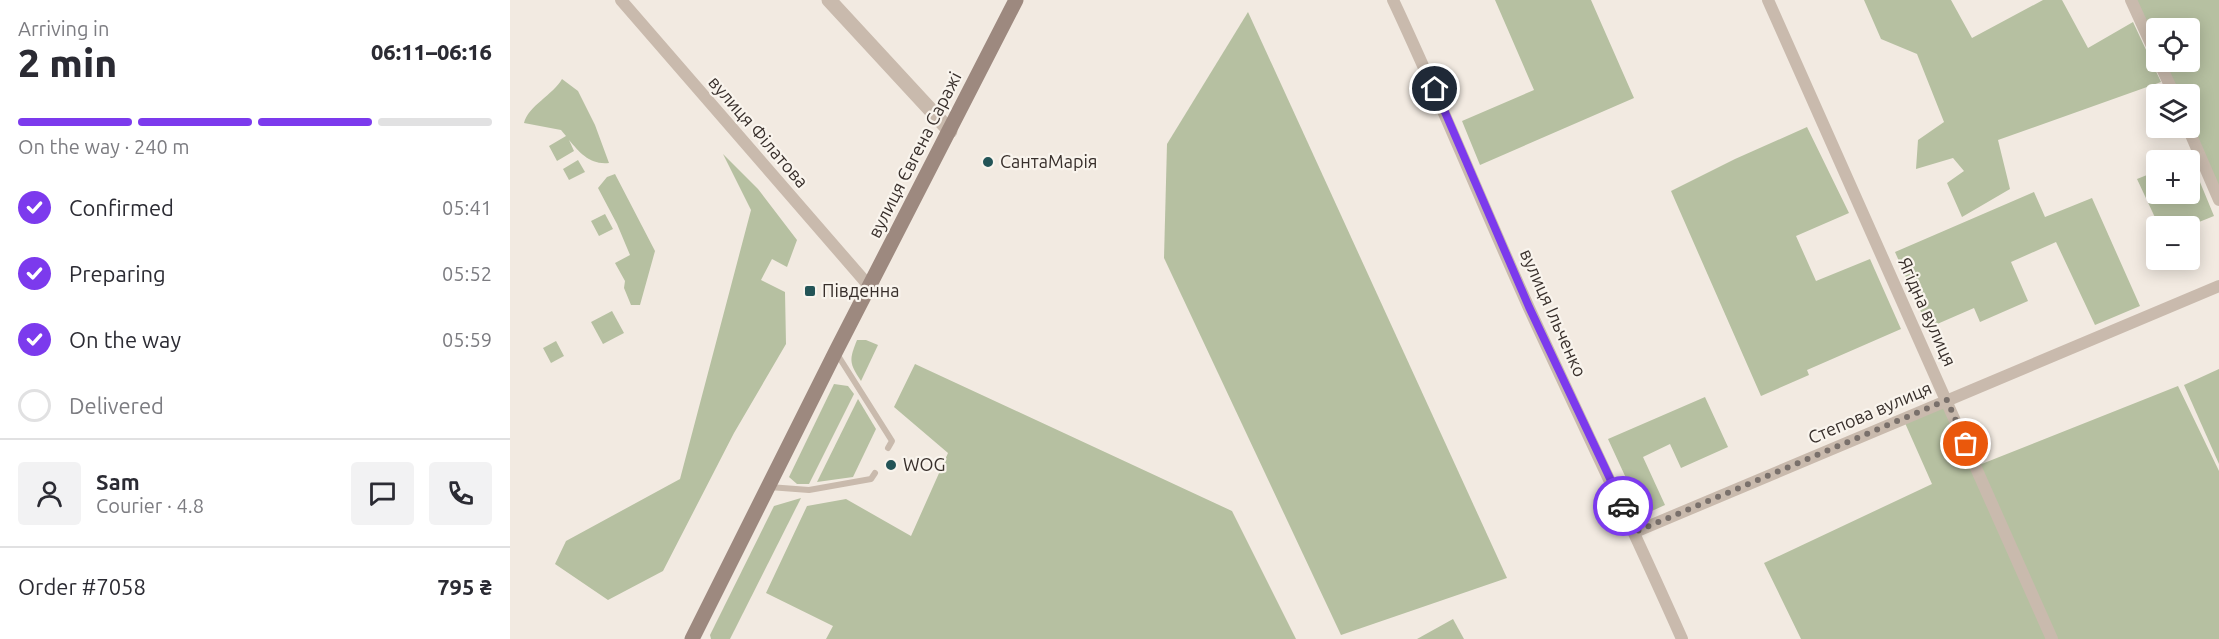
<!DOCTYPE html>
<meta charset="utf-8">
<style>
:root{--surface:#fff;--page:#f2f2f3;--text:#2b2b33;--muted:#7c7c81;--line:#e1e1e2;--accent:#7c3aed}
body{margin:0;font-family:Ubuntu,sans-serif;background:var(--page);color:var(--text);height:100vh;display:flex;flex-direction:column;font-size:22px;white-space:nowrap}
*{box-sizing:border-box;margin:0}
p{font-size:20px;color:var(--muted)}
.icon{flex:none;width:33px;height:33px;fill:none;stroke:currentColor;stroke-width:2;stroke-linecap:round;stroke-linejoin:round}
.map{position:relative;flex:1;overflow:hidden}
.drawer{display:flex;flex-direction:column;background:var(--surface);width:510px}
.drawer>*{flex:none}
.buttons{position:absolute;left:1636px;top:18px;display:grid;gap:12px}
.buttons a{display:grid;place-items:center;width:54px;height:54px;border-radius:6px;background:var(--surface);box-shadow:0 3px 15px #0003;font-size:30px}
.pin{position:absolute;display:grid;place-items:center;width:51px;height:51px;color:#fff;margin:-26px;border:3px solid #fff;border-radius:50%;box-shadow:0 2px 6px #0007}
.courier{position:absolute;display:grid;place-items:center;width:60px;height:60px;margin:-30px;border:4px solid #7c3aed;border-radius:50%;background:#fff;color:#222;box-shadow:0 2px 8px #0007}
.overview em{font-style:normal;font-weight:800}
.overview div{display:flex;flex-direction:column-reverse}
.overview{display:flex;align-items:center;justify-content:space-between;height:102px;padding:0 18px}
h1{font-size:39px;font-weight:800;line-height:45px}
.bar{display:grid;grid-template-columns:repeat(4,1fr);gap:9px 6px;align-content:center;height:72px;padding:0 18px}
.bar i{height:8px;border-radius:4px;background:var(--line)}
.bar .on{background:var(--accent)}
.bar p{grid-column:span 4}
.line{display:flex;align-items:center;gap:15px;padding:0 18px;border-top:2px solid var(--line)}
.line div{flex:1}
.round{display:grid;place-items:center;flex:none;width:63px;height:63px;border-radius:6px;background:var(--page)}
ol{padding:0 18px;list-style:none}
li{display:flex;align-items:center;gap:18px;height:66px}
li p{margin-inline-start:auto}
li .icon{padding:6px;border-radius:50%;background:var(--accent);color:#fff;stroke-width:4}
li:last-child{color:var(--muted)}
li i{width:33px;height:33px;border:3px solid var(--line);border-radius:50%}
main{display:flex;flex:1;min-height:0}
.map>svg:first-child{display:block}
.green{fill:#b6c0a1}
.lines{fill:none;stroke-linecap:round;stroke-linejoin:round}
.service{stroke:#c9baad;stroke-width:6}
.minor{stroke:#c9baad;stroke-width:12}
.tertiary{stroke:#c9baad;stroke-width:15}
.secondary{stroke:#9d897f;stroke-width:15}
.done{stroke:#79706b;stroke-width:6;stroke-dasharray:0 10.8}
.route{stroke:#7c3aed;stroke-width:8}
.poi-dot{fill:#235457;stroke:#f9f4ed;stroke-width:2}
.labels{text-anchor:middle;stroke-width:4.5;stroke-linejoin:round;paint-order:stroke}
.street-label{font-size:18px;fill:#382f2b;stroke:#f9f4ed}
.poi-label{font-size:18px;fill:#382f2b;stroke:#f9f4ed;text-anchor:start}
</style>
<main>
<section class="drawer">
<div class="overview"><div><h1>2 min</h1><p>Arriving in</p></div><em>06:11–06:16</em></div>
<div class="bar"><i class="on"></i><i class="on"></i><i class="on"></i><i></i><p>On the way · 240 m</p></div>
<ol>
<li><svg class="icon" aria-label="check" viewBox="0 0 24 24"><path d="M5 12l5 5 9-10"/></svg>Confirmed<p>05:41</p></li>
<li><svg class="icon" aria-label="check" viewBox="0 0 24 24"><path d="M5 12l5 5 9-10"/></svg>Preparing<p>05:52</p></li>
<li><svg class="icon" aria-label="check" viewBox="0 0 24 24"><path d="M5 12l5 5 9-10"/></svg>On the way<p>05:59</p></li>
<li><i></i>Delivered</li>
</ol>
<div class="line" style="height:108px"><a class="round"><svg class="icon" aria-label="person" viewBox="0 0 24 24"><circle cx="12" cy="8" r="4"/><path d="M4 21q1-7 8-7t8 7"/></svg></a><div><b>Sam</b><p>Courier · 4.8</p></div><a class="round"><svg class="icon" aria-label="chat" viewBox="0 0 24 24"><path d="M4 5h16v11H9l-5 4z"/></svg></a><a class="round"><svg class="icon" aria-label="phone" viewBox="0 0 24 24"><path d="M5 4h4l2 5-3 2q2 4 5 5l2-3 5 2v4C11 20 4 13 5 4z"/></svg></a></div>
<div class="line" style="height:78px"><div>Order #7058</div><b>795 ₴</b></div>
</section>
<div class="map">
<svg width="1709" height="639" viewBox="0 0 1709 639">
<rect width="100%" height="100%" fill="#f2eae1"/>
<!-- green -->
<g class="green">
<polygon points="985,0 1081,0 1124,98 970,165 952,121 1024,90"/>
<polygon points="1354,0 1441,0 1462,38 1533,0 1552,0 1578,48 1623,22 1651,82 1488,140 1500,189 1452,217 1437,183 1454,171 1443,158 1406,169 1408,140 1434,122 1407,54 1371,39"/>
<polygon points="1621,0 1709,0 1709,200 1680,128 1680,94 1664,94 1649,62 1680,62 1680,28 1647,28 1647,57"/>
<polygon points="738,12 997,578 831,635 654,258 657,144"/>
<path d="M52 79 68 91 85 125 99 163C80 165 70 153 59 140L64 151 47 161 39 146 56 136 51 130 14 123C18 106 43 95 52 79Z"/>
<polygon points="1297,127 1339,213 1286,236 1306,281 1360,259 1391,329 1297,370 1299,375 1251,396 1161,191 1225,159"/>
<polygon points="213,154 248,189 287,240 277,267 262,259 251,280 275,292 276,344 224,433 153,571 98,600 45,564 56,541 170,479 241,210"/>
<polygon points="1680,158 1704,216 1679,226 1649,226 1627,179 1647,171 1647,194 1680,194 1680,160 1673,160"/>
<polygon points="68,160 75,172 59,180 53,169"/>
<polygon points="105,174 145,251 130,305 121,305 114,288 115,281 105,263 120,255 107,224 88,188 97,177"/>
<polygon points="1524,192 1535,217 1582,198 1630,306 1585,325 1546,242 1501,262 1518,301 1470,322 1464,308 1418,328 1385,252"/>
<polygon points="95,214 103,229 89,236 81,221"/>
<polygon points="102,311 114,333 93,344 81,322"/>
<path d="M347 340H356L368 345 351 381C339 363 339 360 347 340Z"/>
<polygon points="46,341 54,356 41,363 33,348"/>
<polygon points="405,364 722,511 786,639 316,639 323,626 256,593 297,506 336,499 401,536 438,453 384,407"/>
<polygon points="1709,369 1709,464 1674,385"/>
<polygon points="324,384 338,386 344,394 299,484 287,484 279,477"/>
<polygon points="1668,386 1709,471 1709,639 1291,639 1254,563 1422,484 1395,423 1436,404 1464,467"/>
<polygon points="1195,397 1218,447 1171,468 1160,444 1133,457 1155,505 1133,515 1098,439"/>
<polygon points="348,399 366,429 343,477 307,482"/>
<polygon points="291,498 220,639 201,639 200,635 264,506"/>
<polygon points="943,619 954,639 907,639"/>
</g>
<g class="lines">
<!-- service -->
<g class="service">
<polyline points="327,354 382,441 378,448"/>
<polyline points="259,487 299,490 361,479 365,473"/>
</g>
<!-- minor -->
<g class="minor">
<polyline points="111,0 359,286"/>
<path d="M883 0C931 102 973 206 1019 308 1070 419 1123 528 1172 639"/>
<polyline points="1258,0 1542,639"/>
<polyline points="1621,0 1647,57"/>
<polyline points="1649,62 1664,94"/>
<polyline points="1678,128 1709,200"/>
<polyline points="1125,532 1709,286"/>
</g>
<!-- tertiary -->
<polyline class="tertiary" points="319,0 440,131"/>
<!-- secondary -->
<polyline class="secondary" points="182,639 326,351 506,0"/>
</g>
<g class="lines">
<!-- done -->
<polyline class="done" points="1113,506 1125,532 1437,400 1456,444"/>
<!-- route -->
<polyline class="route" points="925,89 1019,307 1113,506"/>
</g>
<!-- markers -->
<g class="poi-dot">
<circle cx="478" cy="162" r="6"/>
<rect x="294" y="285" width="12" height="12" rx="3"/>
<circle cx="381" cy="465" r="6"/>
</g>
<g class="labels">
<!-- street labels -->
<g class="street-label">
<text transform="translate(248 132) rotate(49)" y="6">вулиця Філатова</text>
<text transform="translate(405 155) rotate(-63)" y="6">вулиця Євгена Саражі</text>
<text transform="translate(1417 312) rotate(66)" y="6">Ягідна вулиця</text>
<text transform="translate(1043 313) rotate(66)" y="6">вулиця Ільченко</text>
<text transform="translate(1360 413) rotate(-23)" y="6">Степова вулиця</text>
</g>
<!-- poi labels -->
<g class="poi-label">
<text x="490" y="168">СантаМарія</text>
<text x="312" y="297">Південна</text>
<text x="393" y="471">WOG</text>
</g>
</g>
</svg>
<div class="buttons">
<a><svg class="icon" aria-label="locate" viewBox="0 0 24 24"><circle cx="12" cy="12" r="6"/><path d="M12 2v4M12 18v4M2 12h4M18 12h4"/></svg></a>
<a><svg class="icon" aria-label="layers" viewBox="0 0 24 24"><path d="M12 4l9 5-9 5-9-5zM3 14l9 5 9-5"/></svg></a>
<a>+</a>
<a>−</a>
</div>
<div class="pin" style="left:1456px;top:444px;background:#ea580c"><svg class="icon" aria-label="bag" viewBox="0 0 24 24"><path d="M5 8h14l-1 12H6zM9 8a3 3 0 0 1 6 0"/></svg></div>
<div class="pin" style="left:925px;top:89px;background:#1f2937"><svg class="icon" aria-label="home" viewBox="0 0 24 24"><path d="M3 11l9-7 9 7M6 9v11h12V9"/></svg></div>
<div class="courier" style="left:1113px;top:506px"><svg class="icon" aria-label="car" viewBox="0 0 24 24"><path d="M5 17H2v-5l4-1 3-4h7l3 4 3 1v5h-3M9 17h6M6 11h13"/><circle cx="7" cy="17" r="2"/><circle cx="17" cy="17" r="2"/></svg></div>
</div>
</main>
